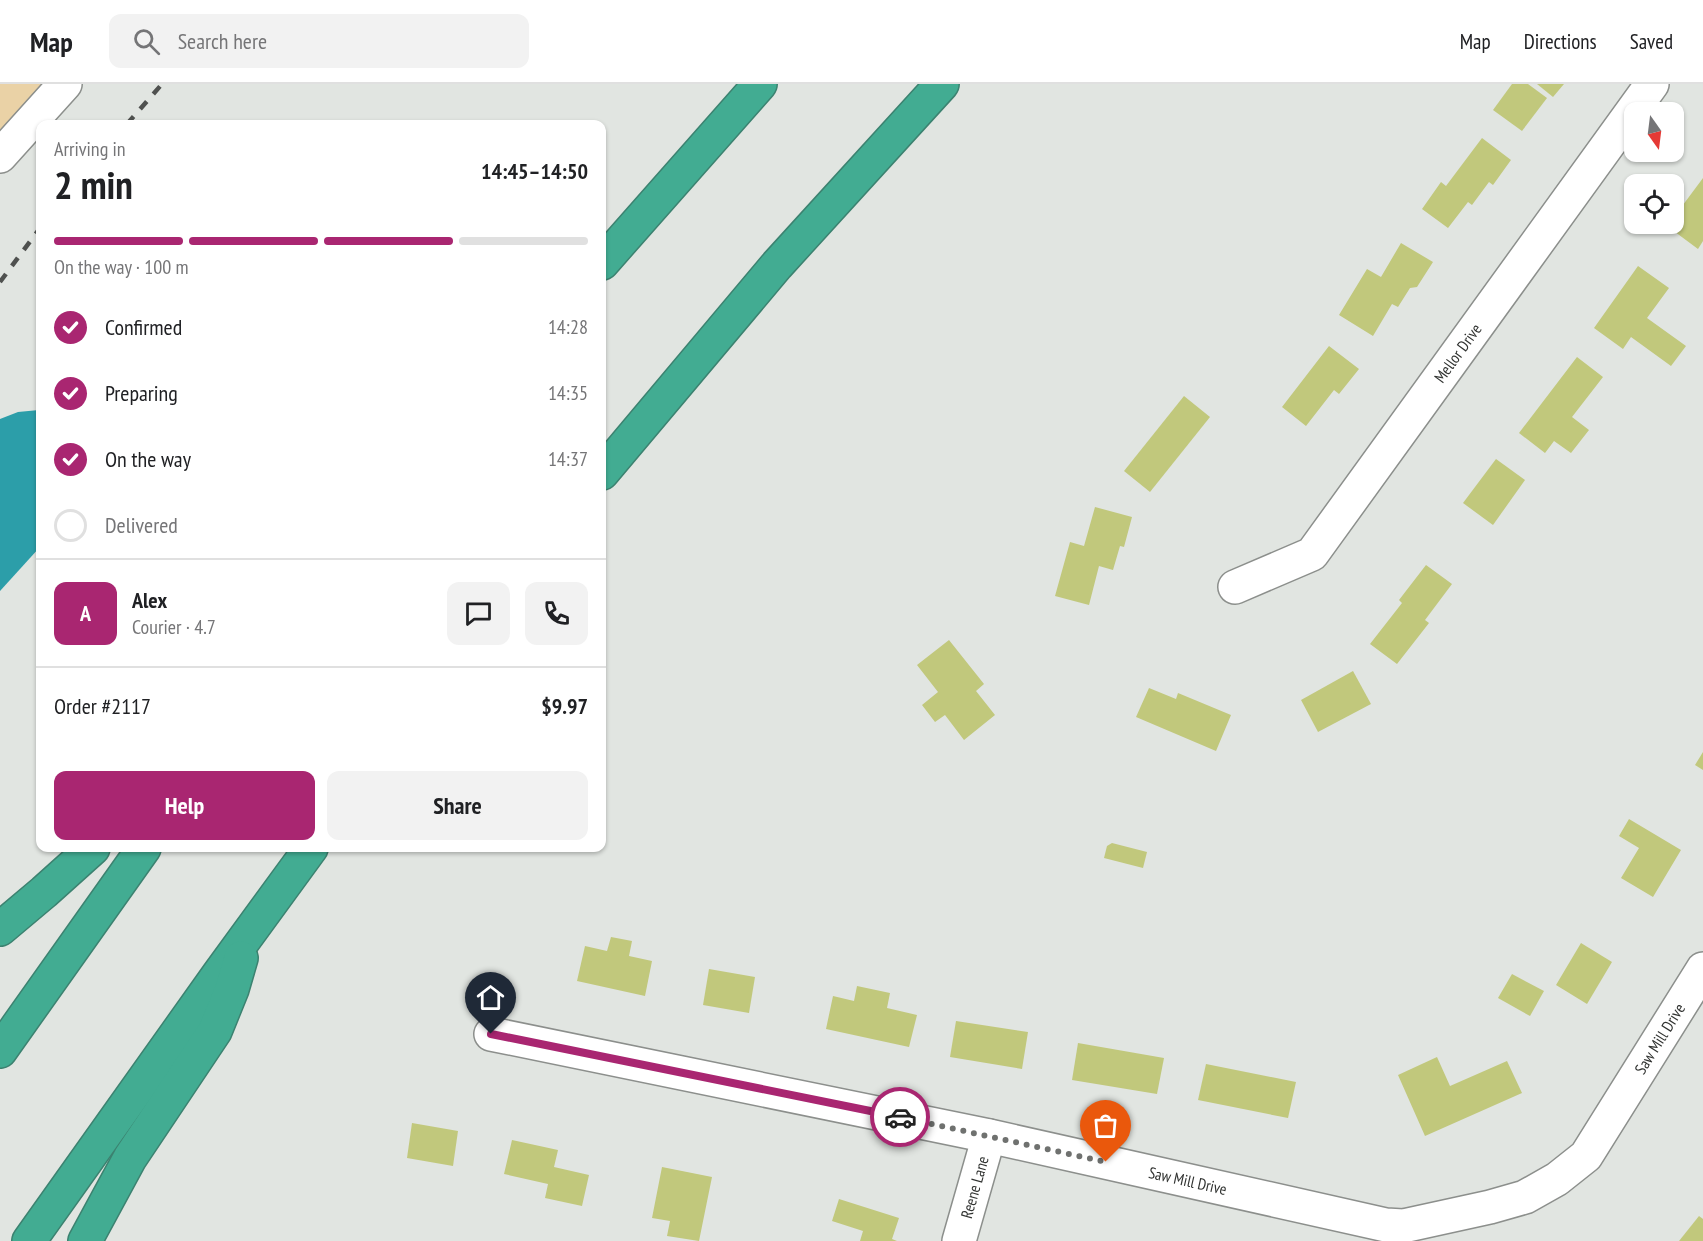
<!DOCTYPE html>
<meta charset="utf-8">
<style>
:root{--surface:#fff;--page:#f2f2f2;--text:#202124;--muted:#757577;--line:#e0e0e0;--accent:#a92671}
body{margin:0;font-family:"PT Sans Narrow",sans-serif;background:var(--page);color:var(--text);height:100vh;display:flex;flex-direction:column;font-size:22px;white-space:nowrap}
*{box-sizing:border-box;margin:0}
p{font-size:20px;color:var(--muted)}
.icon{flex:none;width:33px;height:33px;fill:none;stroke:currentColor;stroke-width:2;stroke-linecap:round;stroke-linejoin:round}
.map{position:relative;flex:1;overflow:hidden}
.details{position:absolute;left:36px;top:36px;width:570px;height:732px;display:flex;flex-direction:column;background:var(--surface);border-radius:12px;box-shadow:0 2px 4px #0004}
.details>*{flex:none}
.needle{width:39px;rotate:166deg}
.fabs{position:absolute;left:1624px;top:18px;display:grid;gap:12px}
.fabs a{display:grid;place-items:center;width:60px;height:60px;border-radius:12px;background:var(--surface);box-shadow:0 2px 4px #0004;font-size:30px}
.pin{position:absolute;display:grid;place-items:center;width:51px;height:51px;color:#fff;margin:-62px -26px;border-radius:50% 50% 50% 0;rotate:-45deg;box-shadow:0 0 6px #0007}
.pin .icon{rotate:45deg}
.courier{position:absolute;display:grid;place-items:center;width:60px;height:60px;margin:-30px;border:4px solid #a92671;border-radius:50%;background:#fff;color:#222;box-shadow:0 2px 8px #0007}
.overview em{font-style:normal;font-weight:600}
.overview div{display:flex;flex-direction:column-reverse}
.overview{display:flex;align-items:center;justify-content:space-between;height:102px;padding:0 18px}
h1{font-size:39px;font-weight:600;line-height:45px}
.bar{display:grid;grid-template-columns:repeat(4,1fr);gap:9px 6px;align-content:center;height:72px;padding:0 18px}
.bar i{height:8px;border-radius:4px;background:var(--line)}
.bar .active{background:var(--accent)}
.bar p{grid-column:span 4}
.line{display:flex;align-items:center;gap:15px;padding:0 18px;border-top:2px solid var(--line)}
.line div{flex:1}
.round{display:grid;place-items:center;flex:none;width:63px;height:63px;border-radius:12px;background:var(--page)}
ol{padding:0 18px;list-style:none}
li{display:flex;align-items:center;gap:18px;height:66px}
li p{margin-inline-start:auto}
li .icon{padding:6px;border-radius:50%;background:var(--accent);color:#fff;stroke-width:4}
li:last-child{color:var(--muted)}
li i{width:33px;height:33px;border:3px solid var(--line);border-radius:50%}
.cta{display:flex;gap:12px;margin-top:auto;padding:12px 18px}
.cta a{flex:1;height:69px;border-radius:12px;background:var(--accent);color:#fff;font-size:24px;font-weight:600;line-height:69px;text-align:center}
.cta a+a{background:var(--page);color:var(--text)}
header{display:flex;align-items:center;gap:36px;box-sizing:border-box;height:84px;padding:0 30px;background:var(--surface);border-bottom:2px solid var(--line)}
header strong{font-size:28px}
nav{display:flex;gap:33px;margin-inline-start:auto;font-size:21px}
.search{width:420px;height:54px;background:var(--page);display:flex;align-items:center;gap:15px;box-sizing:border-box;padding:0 21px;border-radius:12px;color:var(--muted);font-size:22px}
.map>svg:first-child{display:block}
.green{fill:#ead2a6}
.water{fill:#2c9ea9}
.building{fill:#c1c87c}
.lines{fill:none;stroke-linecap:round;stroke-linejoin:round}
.minor-casing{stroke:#8c8f8c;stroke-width:36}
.highway-casing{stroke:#3c8270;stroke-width:36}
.minor{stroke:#fff;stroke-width:33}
.highway{stroke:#42ac92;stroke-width:33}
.rail{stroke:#4f514f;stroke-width:4.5;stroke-dasharray:10 10;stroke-linecap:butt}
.done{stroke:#6f716f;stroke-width:6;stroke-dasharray:0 10.8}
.route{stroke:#a92671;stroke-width:8}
.labels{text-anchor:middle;stroke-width:4.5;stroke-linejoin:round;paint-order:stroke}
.street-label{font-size:16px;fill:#313331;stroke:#e1e5e1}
</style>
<header>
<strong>Map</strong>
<div class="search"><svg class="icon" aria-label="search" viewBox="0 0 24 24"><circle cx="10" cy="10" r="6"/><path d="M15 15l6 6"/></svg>Search here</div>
<nav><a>Map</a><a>Directions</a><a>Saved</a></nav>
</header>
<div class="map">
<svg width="1703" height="1157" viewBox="0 0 1703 1157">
<rect width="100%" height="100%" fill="#e1e5e1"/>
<!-- green -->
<polygon class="green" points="0,0 80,0 0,83"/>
<!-- water -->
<polygon class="water" points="39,326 40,327 40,463 0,507 0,335 18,328"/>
<!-- building -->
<g class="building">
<polygon points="1512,0 1528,0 1547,14 1522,47 1493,26"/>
<polygon points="1537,0 1564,0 1553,13"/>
<polygon points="1482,54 1511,76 1493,101 1489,98 1472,121 1468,118 1448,144 1422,125 1441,98 1446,102"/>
<polygon points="1703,94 1703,157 1698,165 1667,142 1669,140 1674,140 1674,133"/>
<polygon points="1401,159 1433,178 1417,203 1410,204 1398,223 1392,220 1373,252 1339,231 1367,185 1381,193"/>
<polygon points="1638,182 1669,204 1647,234 1686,262 1671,282 1631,253 1623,265 1594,244"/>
<polygon points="1329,262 1359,285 1339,310 1334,306 1306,342 1282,323"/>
<polygon points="1577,273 1603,293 1572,333 1589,346 1571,369 1554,357 1545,369 1519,349"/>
<polygon points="1184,312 1210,333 1150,408 1124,387"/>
<polygon points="1496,375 1525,396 1493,441 1463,419"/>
<polygon points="1095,423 1132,433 1124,463 1120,462 1113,486 1099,482 1089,521 1055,512 1070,458 1084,462"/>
<polygon points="1426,481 1452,500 1425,536 1429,539 1397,580 1370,560 1402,519 1399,516"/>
<polygon points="949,556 984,600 976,607 995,631 964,656 945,631 935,638 922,621 938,608 917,581"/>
<polygon points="1353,587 1371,620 1318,648 1301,616"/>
<polygon points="1149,604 1176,615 1178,609 1231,631 1216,667 1136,633"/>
<polygon points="1703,668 1703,686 1695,681"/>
<polygon points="1629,735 1681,766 1653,813 1621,794 1639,764 1619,752"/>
<polygon points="1112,759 1147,768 1143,784 1104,774 1107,762"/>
<polygon points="611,853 632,857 629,872 652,877 645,912 577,897 585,862 607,867"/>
<polygon points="1581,859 1612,878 1587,920 1556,901"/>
<polygon points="709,885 755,893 749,929 703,921"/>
<polygon points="1512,890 1544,907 1530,932 1498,914"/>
<polygon points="857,902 890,909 887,924 917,931 909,963 826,945 833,912 854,917"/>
<polygon points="956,937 1028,948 1022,985 950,973"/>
<polygon points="1078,959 1164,974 1157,1010 1072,996"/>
<polygon points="1437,973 1450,1002 1507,977 1522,1009 1425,1052 1398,991"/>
<polygon points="1206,980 1296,998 1288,1034 1198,1016"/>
<polygon points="412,1039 458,1047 453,1082 407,1074"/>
<polygon points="512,1056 558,1066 554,1083 589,1091 582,1122 545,1114 548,1100 504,1090"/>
<polygon points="662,1083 712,1093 699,1157 667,1152 670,1137 652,1134"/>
<polygon points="839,1115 899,1134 892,1155 897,1157 860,1157 863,1147 832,1137"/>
<polygon points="1699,1132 1703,1135 1703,1157 1679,1157"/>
</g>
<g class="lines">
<defs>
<g id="minor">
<polyline points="0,72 65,0"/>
<path id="s1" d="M1235 503 1312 470 1652 0"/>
<path id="s2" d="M491 950 989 1052 1386 1141 1403 1142 1490 1123 1525 1113 1557 1095 1586 1072 1703 885"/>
<path id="s3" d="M959 1157 989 1052"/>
</g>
<g id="highway">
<polyline points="602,179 760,0"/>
<polyline points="602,389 777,181 942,0"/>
<polyline points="0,845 44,808 93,764"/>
<polyline points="0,967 144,764"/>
<polyline points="29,1157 219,890 311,764"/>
<polyline points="85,1157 130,1074 215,947 232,905 241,874"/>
</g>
</defs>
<!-- minor casing -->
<use href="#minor" class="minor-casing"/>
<!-- highway casing -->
<use href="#highway" class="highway-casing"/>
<!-- minor -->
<use href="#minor" class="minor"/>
<!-- highway -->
<use href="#highway" class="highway"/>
<!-- rail -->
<g class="rail">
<polyline points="127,40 162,0"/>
<polyline points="0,198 40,144"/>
</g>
</g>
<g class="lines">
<!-- done -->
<polyline class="done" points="900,1033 1106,1078"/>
<!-- route -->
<polyline class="route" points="491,950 900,1033"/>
</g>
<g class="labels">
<!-- street labels -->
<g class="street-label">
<text dy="6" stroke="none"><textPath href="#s1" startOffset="332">Mellor Drive</textPath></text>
<text dy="6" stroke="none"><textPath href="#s2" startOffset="1270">Saw Mill Drive</textPath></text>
<text dy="6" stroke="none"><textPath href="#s2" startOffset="712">Saw Mill Drive</textPath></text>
<text dy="6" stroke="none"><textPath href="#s3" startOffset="56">Reene Lane</textPath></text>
</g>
</g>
</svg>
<div class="fabs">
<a><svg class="needle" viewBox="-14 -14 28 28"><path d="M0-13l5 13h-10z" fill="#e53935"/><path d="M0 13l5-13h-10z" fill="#757577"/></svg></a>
<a><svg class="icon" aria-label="locate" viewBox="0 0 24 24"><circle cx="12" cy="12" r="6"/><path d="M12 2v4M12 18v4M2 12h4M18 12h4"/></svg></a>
</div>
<div class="pin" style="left:1106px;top:1078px;background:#ea580c"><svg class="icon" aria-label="bag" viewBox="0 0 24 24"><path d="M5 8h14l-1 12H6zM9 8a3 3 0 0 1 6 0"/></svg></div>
<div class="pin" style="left:491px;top:950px;background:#1f2937"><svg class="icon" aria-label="home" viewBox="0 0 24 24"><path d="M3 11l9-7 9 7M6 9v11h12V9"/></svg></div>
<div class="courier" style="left:900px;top:1033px"><svg class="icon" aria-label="car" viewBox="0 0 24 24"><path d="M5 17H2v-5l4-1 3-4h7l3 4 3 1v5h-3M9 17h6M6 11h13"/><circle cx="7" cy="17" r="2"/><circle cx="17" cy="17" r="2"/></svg></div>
<section class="details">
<div class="overview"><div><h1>2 min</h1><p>Arriving in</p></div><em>14:45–14:50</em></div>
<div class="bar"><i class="active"></i><i class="active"></i><i class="active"></i><i></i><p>On the way · 100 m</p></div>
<ol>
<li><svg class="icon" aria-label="check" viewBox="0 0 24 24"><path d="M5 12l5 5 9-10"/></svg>Confirmed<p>14:28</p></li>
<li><svg class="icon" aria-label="check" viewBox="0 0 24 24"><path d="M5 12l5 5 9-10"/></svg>Preparing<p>14:35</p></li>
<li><svg class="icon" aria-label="check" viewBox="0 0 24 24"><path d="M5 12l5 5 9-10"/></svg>On the way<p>14:37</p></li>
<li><i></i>Delivered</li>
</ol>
<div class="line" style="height:108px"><b class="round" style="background:var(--accent);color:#fff">A</b><div><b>Alex</b><p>Courier · 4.7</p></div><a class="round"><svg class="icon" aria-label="chat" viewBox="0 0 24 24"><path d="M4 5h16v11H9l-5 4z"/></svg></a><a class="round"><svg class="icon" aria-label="phone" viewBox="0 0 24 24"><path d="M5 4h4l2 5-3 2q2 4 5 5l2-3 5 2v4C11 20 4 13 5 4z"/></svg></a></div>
<div class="line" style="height:78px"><div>Order #2117</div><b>$9.97</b></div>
<div class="cta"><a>Help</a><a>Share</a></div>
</section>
</div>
